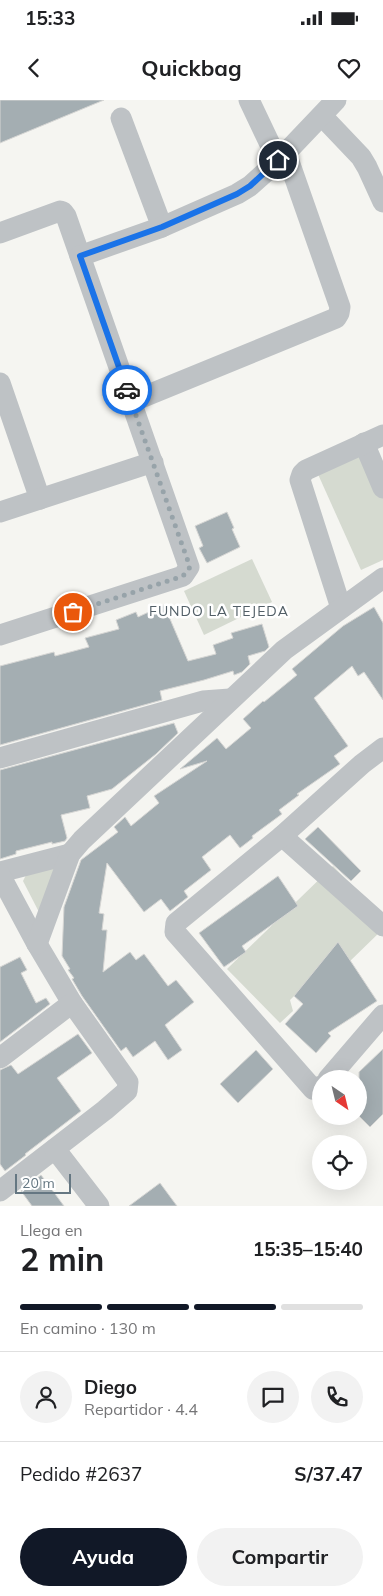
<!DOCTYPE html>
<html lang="es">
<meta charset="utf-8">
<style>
:root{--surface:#fff;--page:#f2f2f2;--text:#202124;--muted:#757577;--line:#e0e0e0;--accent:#111827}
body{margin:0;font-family:Mulish,sans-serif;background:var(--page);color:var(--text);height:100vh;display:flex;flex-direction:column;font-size:19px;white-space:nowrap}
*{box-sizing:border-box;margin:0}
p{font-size:16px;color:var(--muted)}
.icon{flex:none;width:28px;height:28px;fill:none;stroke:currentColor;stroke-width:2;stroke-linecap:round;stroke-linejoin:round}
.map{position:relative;height:1106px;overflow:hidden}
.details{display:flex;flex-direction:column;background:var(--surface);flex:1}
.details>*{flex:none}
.needle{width:32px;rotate:145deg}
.fabs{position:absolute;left:312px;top:970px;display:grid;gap:10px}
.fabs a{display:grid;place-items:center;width:55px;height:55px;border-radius:50%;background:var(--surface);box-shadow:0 5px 20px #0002;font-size:25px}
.scale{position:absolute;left:15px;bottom:12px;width:56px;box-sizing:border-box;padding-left:5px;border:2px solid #657782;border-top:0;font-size:14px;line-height:18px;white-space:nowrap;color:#657782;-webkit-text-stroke:4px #fff;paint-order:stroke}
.pin{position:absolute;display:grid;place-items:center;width:42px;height:42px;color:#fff;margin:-21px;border:2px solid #fff;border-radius:50%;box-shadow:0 1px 5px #0007}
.courier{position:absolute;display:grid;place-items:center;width:50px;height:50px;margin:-25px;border:4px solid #1a73e8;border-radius:50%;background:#fff;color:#222;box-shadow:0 1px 6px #0007}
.head em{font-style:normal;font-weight:700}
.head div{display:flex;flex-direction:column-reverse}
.head{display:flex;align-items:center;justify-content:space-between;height:85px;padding:0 20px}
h1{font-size:32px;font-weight:700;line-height:38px}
.bar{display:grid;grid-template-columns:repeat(4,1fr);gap:8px 5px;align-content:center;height:60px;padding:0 20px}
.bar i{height:6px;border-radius:4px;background:var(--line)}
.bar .on{background:var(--accent)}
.bar p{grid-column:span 4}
.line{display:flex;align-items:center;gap:12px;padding:0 20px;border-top:1px solid var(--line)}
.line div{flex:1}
.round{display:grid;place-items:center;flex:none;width:52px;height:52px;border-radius:26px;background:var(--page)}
.cta{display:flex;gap:10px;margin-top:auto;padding:10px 20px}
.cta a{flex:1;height:58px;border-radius:30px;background:var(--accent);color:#fff;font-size:20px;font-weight:700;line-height:58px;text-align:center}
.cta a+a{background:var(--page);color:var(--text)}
.status{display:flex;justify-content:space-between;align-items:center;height:35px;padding:0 25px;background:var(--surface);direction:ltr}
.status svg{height:14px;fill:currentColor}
header{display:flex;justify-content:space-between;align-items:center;height:65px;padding:0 20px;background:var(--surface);font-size:22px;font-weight:700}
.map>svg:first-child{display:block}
.green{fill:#d5dad0}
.building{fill:#a4aeb2;stroke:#d6d6d4}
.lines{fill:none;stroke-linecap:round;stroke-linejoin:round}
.minor{stroke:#bec2c5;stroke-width:21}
.done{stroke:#97a3a9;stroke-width:5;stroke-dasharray:0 9}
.route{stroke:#1a73e8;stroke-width:6}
.labels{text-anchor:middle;stroke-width:5;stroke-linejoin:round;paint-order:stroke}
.neighbourhood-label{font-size:14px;letter-spacing:1px;fill:#525f67;stroke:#fff}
</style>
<div class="status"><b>15:33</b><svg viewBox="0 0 49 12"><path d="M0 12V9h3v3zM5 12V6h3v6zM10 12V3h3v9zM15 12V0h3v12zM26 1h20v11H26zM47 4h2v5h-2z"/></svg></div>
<header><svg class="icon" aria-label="back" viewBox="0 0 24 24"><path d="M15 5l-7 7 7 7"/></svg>Quickbag<svg class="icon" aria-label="heart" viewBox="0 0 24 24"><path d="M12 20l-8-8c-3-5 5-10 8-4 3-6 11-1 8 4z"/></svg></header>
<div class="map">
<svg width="383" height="1106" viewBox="0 0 383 1106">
<rect width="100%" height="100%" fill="#f5f5f1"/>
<!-- green -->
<g class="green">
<polygon points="372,346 383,369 383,460 361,470 317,372"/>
<polygon points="252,459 272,502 204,535 184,491"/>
<polygon points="58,762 41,816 23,781 27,773"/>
<polygon points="333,766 383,817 383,829 346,865 336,855 290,900 293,911 280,923 227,869"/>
</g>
<!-- building -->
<g class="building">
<polygon points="0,0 104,0 0,43"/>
<polygon points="227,412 234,428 232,429 240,447 207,463 199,448 203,446 195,426"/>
<polygon points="164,505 188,561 216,554 213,545 233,538 231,533 262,524 269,547 265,551 248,556 250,564 242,572 234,575 233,571 204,580 160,591 162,600 0,645 0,566 54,552 55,556 89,547 85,538 119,529 116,520 136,512 138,517"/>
<polygon points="374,507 383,523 383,600 364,572 358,576 352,566 314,598 348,646 334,656 340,664 297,694 299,695 279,710 282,714 252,736 253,738 240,748 230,735 202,757 211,770 184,791 188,797 170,811 161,799 144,812 107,763 99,813 104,814 102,830 107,830 103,872 130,852 136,860 144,854 168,886 176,880 194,902 165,925 182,950 168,960 155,941 133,957 126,947 121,951 82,896 72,879 74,878 68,870 70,869 62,856 64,807 81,760 118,732 114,727 125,717 131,726 159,703 154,696 207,661 180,669 217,638 226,649 251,628 243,619 263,601 264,602 297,575 292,569 343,526"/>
<polygon points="174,623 178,633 156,654 112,689 87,696 90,708 61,715 67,738 65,741 52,744 52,742 16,751 16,754 0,759 0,670"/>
<polygon points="318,727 361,771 351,781 305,739"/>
<polygon points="278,776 298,806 242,846 246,852 224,867 199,833"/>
<polygon points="338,842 377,901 328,933 331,936 316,953 285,924 303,904 294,896"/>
<polygon points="20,857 27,870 21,873 36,903 46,898 50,904 0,942 0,867"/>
<polygon points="78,934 92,953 57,978 81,1011 25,1054 26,1055 5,1071 0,1064 0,970 11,965 18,974"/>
<polygon points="383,949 383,1014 370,1027 359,1016 359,972"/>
<polygon points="256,950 273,969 238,1003 220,984"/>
<polygon points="41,1075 64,1106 32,1106 21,1091"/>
<polygon points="160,1083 177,1106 129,1106"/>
</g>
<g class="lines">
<!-- minor -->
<g class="minor">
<polyline points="249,0 278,61"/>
<polyline points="322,16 361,57 367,67 383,102"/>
<polyline points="121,18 162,127"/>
<polyline points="0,133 60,111 63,112 66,116 189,467 183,476 0,535"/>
<polyline points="80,156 162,127 237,94 250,86 278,61 336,0"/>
<polyline points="0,283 40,399"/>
<polyline points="131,302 336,218 339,213 340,207 286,53"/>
<polyline points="364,343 383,388"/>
<polyline points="0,412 153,362"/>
<polyline points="341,508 300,380 302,374 306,370 383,335"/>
<polyline points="0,658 203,601 230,599"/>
<polyline points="282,736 383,826"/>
<polyline points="0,772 70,754"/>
<polyline points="0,775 37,844 72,903 128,982 127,991 105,1010 0,1091"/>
<polyline points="37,844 70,754 82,740 284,550 383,478"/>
<polyline points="0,958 72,903"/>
<polyline points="328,979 383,915"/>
<polyline points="321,986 313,989 175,832 176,823 282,736 362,664 383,648"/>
<polyline points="55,1049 99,1106"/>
</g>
</g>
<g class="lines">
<!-- done -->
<polyline class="done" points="73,512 183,476 190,467 127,290"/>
<!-- route -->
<polyline class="route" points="127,290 80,156 162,127 237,94 250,86 278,60"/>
</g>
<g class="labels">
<!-- neighbourhood labels -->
<g class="neighbourhood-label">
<text x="219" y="516">FUNDO LA TEJEDA</text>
</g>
</g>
</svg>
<div class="fabs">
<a><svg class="needle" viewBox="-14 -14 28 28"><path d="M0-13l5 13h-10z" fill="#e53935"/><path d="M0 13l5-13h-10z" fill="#757577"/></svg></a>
<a><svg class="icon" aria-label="locate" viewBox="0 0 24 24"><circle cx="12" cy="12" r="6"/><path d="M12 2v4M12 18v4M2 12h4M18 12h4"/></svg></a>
</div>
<div class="scale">20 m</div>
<div class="pin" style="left:73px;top:512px;background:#ea580c"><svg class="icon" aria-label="bag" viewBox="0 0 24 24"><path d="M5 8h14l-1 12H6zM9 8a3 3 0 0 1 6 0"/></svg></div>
<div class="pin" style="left:278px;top:60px;background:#1f2937"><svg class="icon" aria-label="home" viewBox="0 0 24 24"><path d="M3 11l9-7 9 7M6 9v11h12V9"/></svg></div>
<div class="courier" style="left:127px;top:290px"><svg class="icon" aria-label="car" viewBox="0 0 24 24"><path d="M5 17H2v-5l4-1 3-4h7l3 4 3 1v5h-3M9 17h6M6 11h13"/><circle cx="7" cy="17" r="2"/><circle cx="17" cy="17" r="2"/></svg></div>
</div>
<section class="details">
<div class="head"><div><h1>2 min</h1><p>Llega en</p></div><em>15:35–15:40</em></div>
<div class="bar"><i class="on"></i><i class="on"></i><i class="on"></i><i></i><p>En camino · 130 m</p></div>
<div class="line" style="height:90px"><a class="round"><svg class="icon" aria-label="person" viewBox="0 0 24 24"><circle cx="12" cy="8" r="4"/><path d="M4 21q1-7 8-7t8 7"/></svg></a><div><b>Diego</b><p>Repartidor · 4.4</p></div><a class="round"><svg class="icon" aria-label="chat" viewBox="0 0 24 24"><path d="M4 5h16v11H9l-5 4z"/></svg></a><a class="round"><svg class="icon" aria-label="phone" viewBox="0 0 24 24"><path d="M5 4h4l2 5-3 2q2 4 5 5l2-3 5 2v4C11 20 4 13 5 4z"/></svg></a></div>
<div class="line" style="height:65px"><div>Pedido #2637</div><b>S/37.47</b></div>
<div class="cta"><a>Ayuda</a><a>Compartir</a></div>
</section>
